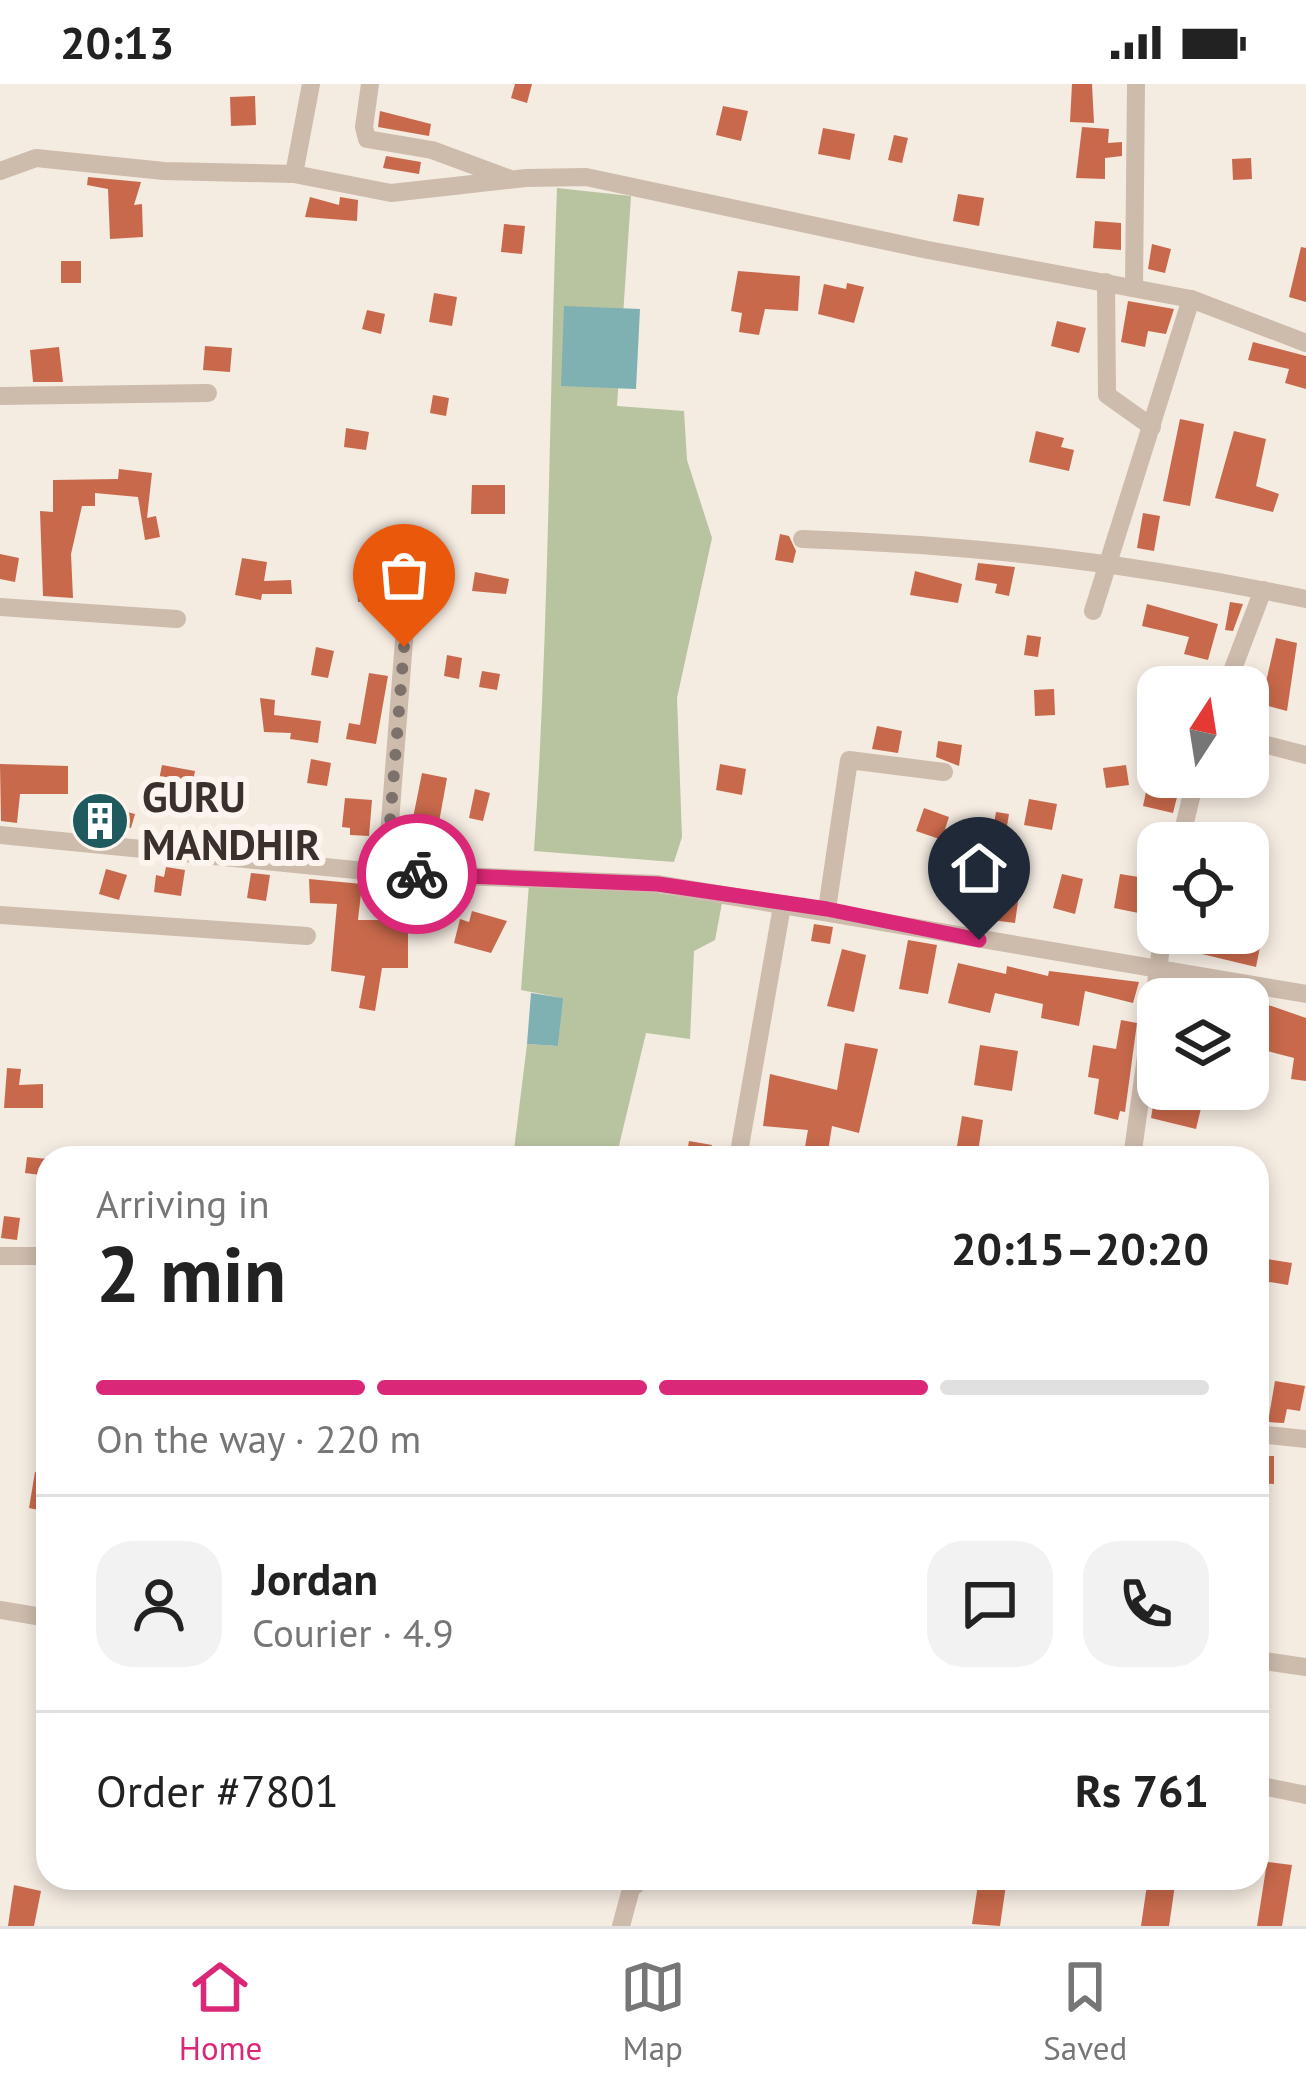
<!DOCTYPE html>
<meta charset="utf-8">
<style>
:root{--surface:#fff;--page:#f2f2f2;--text:#222;--muted:#767676;--line:#e0e0e0;--accent:#db2777}
body{margin:0;font-family:"PT Sans",sans-serif;background:var(--page);color:var(--text);height:100vh;display:flex;flex-direction:column;font-size:45px;white-space:nowrap}
*{box-sizing:border-box;margin:0}
p{font-size:39px;color:var(--muted)}
.icon{flex:none;width:66px;height:66px;fill:none;stroke:currentColor;stroke-width:2;stroke-linecap:round;stroke-linejoin:round}
.map{position:relative;flex:1;overflow:hidden}
.drawer{position:absolute;left:36px;top:1062px;width:1233px;height:744px;display:flex;flex-direction:column;background:var(--surface);border-radius:36px;box-shadow:0 6px 18px #0003}
.drawer>*{flex:none}
.needle{width:78px;rotate:12deg}
.controls{position:absolute;left:1137px;top:582px;display:grid;gap:24px}
.controls a{display:grid;place-items:center;width:132px;height:132px;border-radius:24px;background:var(--surface);box-shadow:0 6px 18px #0003;font-size:60px}
.pin{position:absolute;display:grid;place-items:center;width:102px;height:102px;color:#fff;margin:-123px -51px;border-radius:50% 50% 50% 0;rotate:-45deg;box-shadow:0 0 12px #0007}
.pin .icon{rotate:45deg}
.courier{position:absolute;display:grid;place-items:center;width:120px;height:120px;margin:-60px;border:9px solid #db2777;border-radius:50%;background:#fff;color:#222;box-shadow:0 3px 15px #0007}
.headline em{font-style:normal;font-weight:600}
.headline div{display:flex;flex-direction:column-reverse}
.headline{display:flex;align-items:center;justify-content:space-between;height:204px;padding:0 60px}
h1{font-size:78px;font-weight:600;line-height:90px}
.bar{display:grid;grid-template-columns:repeat(4,1fr);gap:18px 12px;align-content:center;height:144px;padding:0 60px}
.bar i{height:15px;border-radius:9px;background:var(--line)}
.bar .selected{background:var(--accent)}
.bar p{grid-column:span 4}
.line{display:flex;align-items:center;gap:30px;padding:0 60px;border-top:3px solid var(--line)}
.line div{flex:1}
.round{display:grid;place-items:center;flex:none;width:126px;height:126px;border-radius:36px;background:var(--page)}
.status{display:flex;justify-content:space-between;align-items:center;height:84px;padding:0 60px;background:var(--surface);direction:ltr}
.status svg{height:33px;fill:currentColor}
.tabs{display:flex;justify-content:space-around;align-items:center;height:168px;border-top:3px solid var(--line);background:var(--surface);font-size:33px;color:var(--muted)}
.tabs a{display:grid;justify-items:center;gap:6px}
.tabs .selected{color:var(--accent)}
.map>svg:first-child{display:block}
.green{fill:#b8c4a0}
.water{fill:#7fb0b2}
.building{fill:#c8694b}
.lines{fill:none;stroke-linecap:round;stroke-linejoin:round}
.minor{stroke:#cdbbac;stroke-width:18}
.done{stroke:#7c716b;stroke-width:12;stroke-dasharray:0 21.6}
.route{stroke:#db2777;stroke-width:15}
.labels{text-anchor:middle;stroke-width:12;stroke-linejoin:round;paint-order:stroke}
.poi-label{font-size:42px;font-weight:bold;fill:#3b302b;stroke:#fbf5ee;text-anchor:start}
</style>
<div class="status"><b>20:13</b><svg viewBox="0 0 49 12"><path d="M0 12V9h3v3zM5 12V6h3v6zM10 12V3h3v9zM15 12V0h3v12zM26 1h20v11H26zM47 4h2v5h-2z"/></svg></div>
<div class="map">
<svg width="1306" height="1842" viewBox="0 0 1306 1842">
<rect width="100%" height="100%" fill="#f4ebe1"/>
<!-- green -->
<g class="green">
<path d="M557 104 631 112 617 322 684 327 687 376 712 454 677 614 682 753 674 778 534 767C549 546 549 325 557 104Z"/>
<polygon points="529,800 638,806 722,819 715,856 694,867 690,955 646,949 616,1074 513,1074 527,960 558,962 562,914 521,906"/>
</g>
<!-- water -->
<g class="water">
<polygon points="564,222 640,225 636,305 561,302"/>
<polygon points="531,909 563,914 558,962 527,960"/>
</g>
<!-- building -->
<g class="building">
<polygon points="515,0 532,0 527,19 511,14"/>
<polygon points="1072,0 1092,0 1094,39 1070,38"/>
<polygon points="255,12 256,41 231,42 230,13"/>
<polygon points="723,22 748,27 741,57 716,51"/>
<polygon points="380,27 431,40 429,52 378,43"/>
<polygon points="1082,43 1109,45 1108,59 1122,58 1122,72 1105,74 1105,95 1076,94"/>
<polygon points="823,44 855,50 850,76 818,70"/>
<polygon points="894,51 908,54 902,79 888,76"/>
<polygon points="386,72 421,78 419,90 383,84"/>
<polygon points="1251,74 1252,95 1233,96 1232,75"/>
<polygon points="88,93 141,98 134,121 142,120 143,153 110,155 108,105 87,101"/>
<polygon points="958,110 984,114 979,142 953,137"/>
<polygon points="310,113 339,121 340,113 358,116 357,137 305,133"/>
<polygon points="1095,137 1121,139 1121,166 1093,164"/>
<polygon points="504,140 525,142 522,170 501,168"/>
<polygon points="1152,160 1171,165 1165,189 1148,185"/>
<polygon points="1301,163 1306,164 1306,218 1289,213"/>
<rect x="61" y="177" width="20" height="22"/>
<polygon points="738,187 800,192 798,227 765,225 759,251 739,248 742,229 731,227"/>
<polygon points="847,199 864,203 854,239 818,230 824,200 846,205"/>
<polygon points="434,209 457,213 452,242 429,238"/>
<polygon points="1128,217 1174,225 1166,250 1148,247 1145,263 1121,258"/>
<polygon points="367,226 385,230 381,250 362,245"/>
<polygon points="1057,237 1086,244 1079,269 1051,262"/>
<polygon points="1253,258 1306,272 1306,305 1285,299 1289,285 1248,276"/>
<polygon points="205,262 232,264 230,288 203,286"/>
<polygon points="59,263 63,298 33,298 30,266"/>
<polygon points="433,311 449,314 446,332 430,329"/>
<polygon points="1180,335 1204,340 1190,422 1163,417"/>
<polygon points="346,344 369,348 366,366 344,363"/>
<polygon points="1036,347 1064,354 1061,363 1074,366 1069,387 1029,378"/>
<polygon points="1234,347 1266,355 1256,402 1279,410 1273,428 1215,414"/>
<polygon points="119,385 152,389 147,434 156,432 160,453 145,456 138,413 95,409 95,422 82,422 71,470 73,514 43,512 40,427 53,428 53,396 118,395"/>
<polygon points="472,401 505,401 505,430 471,430"/>
<polygon points="1143,429 1160,432 1154,467 1137,464"/>
<polygon points="780,450 789,452 796,467 793,479 775,476"/>
<polygon points="0,470 19,474 15,498 0,495"/>
<polygon points="242,474 267,478 264,497 291,496 292,510 262,510 261,516 235,511"/>
<polygon points="978,479 1015,483 1009,512 995,509 997,500 975,496"/>
<polygon points="915,487 962,500 958,519 910,511"/>
<polygon points="475,488 509,495 506,510 472,507"/>
<polygon points="389,493 391,516 358,518 356,496"/>
<polygon points="1230,518 1243,520 1233,547 1225,546"/>
<polygon points="1147,520 1218,540 1208,576 1184,570 1189,553 1142,542"/>
<polygon points="1027,551 1041,553 1038,573 1024,571"/>
<polygon points="1276,554 1297,559 1287,627 1261,620"/>
<polygon points="316,563 334,567 328,594 311,591"/>
<polygon points="447,571 462,574 459,595 444,592"/>
<polygon points="1157,583 1173,588 1168,603 1150,603"/>
<polygon points="482,587 500,590 497,606 479,603"/>
<polygon points="369,589 388,592 376,660 346,655 349,639 360,641"/>
<polygon points="1054,605 1055,631 1035,632 1034,606"/>
<polygon points="260,614 275,616 274,631 321,637 318,659 290,655 291,649 264,648"/>
<polygon points="877,642 902,647 898,669 872,665"/>
<polygon points="938,657 962,661 959,682 936,673"/>
<polygon points="311,675 331,679 327,702 307,699"/>
<polygon points="0,680 68,682 68,710 20,710 17,739 1,737"/>
<polygon points="720,680 746,685 742,711 716,706"/>
<polygon points="162,681 195,687 189,717 156,711"/>
<polygon points="1126,681 1129,701 1106,704 1103,684"/>
<polygon points="422,689 447,694 439,738 413,734"/>
<polygon points="1149,694 1180,701 1173,729 1143,722"/>
<polygon points="475,705 490,709 483,737 469,734"/>
<polygon points="345,714 372,716 369,752 350,751 350,744 342,743"/>
<polygon points="1029,715 1057,720 1052,746 1024,741"/>
<polygon points="924,724 949,733 945,745 988,753 983,780 948,774 951,759 916,747"/>
<polygon points="115,725 135,730 131,744 113,739 112,747 87,746 88,733 77,730"/>
<polygon points="996,728 1009,730 1005,754 992,752"/>
<polygon points="1152,762 1158,762 1158,833 1114,824 1120,790 1145,794"/>
<polygon points="166,783 185,786 181,812 154,808 156,791 164,793"/>
<polygon points="106,785 127,791 119,816 99,810"/>
<polygon points="251,789 270,791 266,817 247,814"/>
<polygon points="1062,790 1083,795 1075,830 1053,824"/>
<polygon points="309,795 362,800 358,836 408,836 408,884 382,884 375,927 359,924 365,892 331,887 337,820 310,819"/>
<polygon points="997,799 1020,803 1015,839 969,833 975,812 994,817"/>
<polygon points="472,827 507,837 491,869 454,859 460,835 469,838"/>
<polygon points="814,840 833,843 830,860 811,857"/>
<polygon points="1185,849 1262,853 1256,883 1181,865"/>
<polygon points="908,856 937,861 928,910 899,905"/>
<polygon points="842,865 866,871 854,928 827,922"/>
<polygon points="958,879 1006,890 1007,882 1048,892 1049,887 1139,898 1133,919 1085,907 1079,942 1041,934 1043,920 995,909 990,929 948,919"/>
<polygon points="1248,914 1306,934 1306,997 1291,995 1294,974 1248,962"/>
<polygon points="1121,936 1137,939 1125,1028 1120,1027 1118,1036 1094,1030 1099,995 1088,993 1093,961 1116,965"/>
<polygon points="845,959 878,965 859,1049 832,1042 827,1074 803,1074 808,1046 763,1042 770,990 837,1006"/>
<polygon points="980,961 1018,967 1012,1007 974,1001"/>
<polygon points="7,984 21,985 19,1001 43,1000 43,1024 4,1024"/>
<polygon points="1155,1009 1202,1020 1196,1045 1151,1034"/>
<polygon points="962,1032 983,1036 977,1074 955,1074"/>
<polygon points="689,1057 712,1061 709,1074 686,1074"/>
<polygon points="27,1073 48,1075 48,1092 25,1089"/>
<polygon points="4,1132 20,1134 17,1156 1,1154"/>
<polygon points="1267,1175 1292,1179 1288,1201 1263,1197"/>
<polygon points="1275,1297 1305,1302 1300,1327 1287,1325 1284,1339 1268,1338"/>
<polygon points="1257,1372 1274,1372 1274,1400 1257,1399"/>
<polygon points="35,1388 48,1390 48,1428 29,1424"/>
<polygon points="1267,1778 1292,1781 1282,1842 1257,1842"/>
<polygon points="979,1794 1007,1794 1000,1842 972,1840"/>
<polygon points="1148,1794 1176,1794 1169,1842 1141,1842"/>
<polygon points="14,1801 41,1807 34,1842 8,1842"/>
</g>
<g class="lines">
<!-- minor -->
<g class="minor">
<polyline points="370,0 364,43 367,55 432,66 508,94"/>
<polyline points="0,87 36,74 164,87 294,90 391,109 526,94 586,93 928,166 1191,215 1306,259"/>
<polyline points="294,90 311,0"/>
<polyline points="1106,198 1107,311 1152,343"/>
<polyline points="1134,204 1136,0"/>
<polyline points="0,312 208,309"/>
<path d="M802 455C979 461 1133 479 1306 515"/>
<polyline points="0,523 177,535"/>
<polyline points="1093,527 1191,215"/>
<polyline points="1226,603 1263,506"/>
<polyline points="1248,656 1306,671"/>
<polyline points="0,751 386,789 658,800 1306,910"/>
<polyline points="1180,759 1196,693"/>
<polyline points="386,789 407,518"/>
<polyline points="827,825 849,676 944,688"/>
<polyline points="0,831 307,852"/>
<polyline points="738,1074 782,822"/>
<polyline points="1132,1074 1163,849"/>
<polyline points="0,1172 48,1172"/>
<polyline points="1257,1350 1306,1355"/>
<polyline points="0,1526 48,1534"/>
<polyline points="1257,1576 1306,1583"/>
<polyline points="1262,1702 1306,1711"/>
<polyline points="621,1842 631,1805 644,1794"/>
</g>
</g>
<g class="lines">
<!-- done -->
<polyline class="done" points="404,563 386,789 417,790"/>
<!-- route -->
<polyline class="route" points="417,790 658,800 827,825 979,856"/>
</g>
<!-- icons -->
<defs>
<symbol id="building-disc" viewBox="-11 -11 22 22"><circle r="9.5" fill="#1f5a5e" stroke="#fbf5ee"/><path d="M-4-6H4V6H1V3H-1V6H-4ZM-2.5-4.3h1.7v1.8h-1.7ZM.8-4.3h1.7v1.8H.8ZM-2.5-1h1.7V.8h-1.7ZM.8-1h1.7V.8H.8Z" fill="#fff"/></symbol>
</defs>
<g fill-rule="evenodd">
<use href="#building-disc" x="67" y="704" width="66" height="66"/>
</g>
<g class="labels">
<!-- poi labels -->
<g class="poi-label">
<text x="142" y="728">GURU<tspan x="142" dy="48">MANDHIR</tspan></text>
</g>
</g>
</svg>
<div class="controls">
<a><svg class="needle" viewBox="-14 -14 28 28"><path d="M0-13l5 13h-10z" fill="#e53935"/><path d="M0 13l5-13h-10z" fill="#767676"/></svg></a>
<a><svg class="icon" aria-label="locate" viewBox="0 0 24 24"><circle cx="12" cy="12" r="6"/><path d="M12 2v4M12 18v4M2 12h4M18 12h4"/></svg></a>
<a><svg class="icon" aria-label="layers" viewBox="0 0 24 24"><path d="M12 4l9 5-9 5-9-5zM3 14l9 5 9-5"/></svg></a>
</div>
<div class="pin" style="left:404px;top:563px;background:#ea580c"><svg class="icon" aria-label="bag" viewBox="0 0 24 24"><path d="M5 8h14l-1 12H6zM9 8a3 3 0 0 1 6 0"/></svg></div>
<div class="pin" style="left:979px;top:856px;background:#1f2937"><svg class="icon" aria-label="home" viewBox="0 0 24 24"><path d="M3 11l9-7 9 7M6 9v11h12V9"/></svg></div>
<div class="courier" style="left:417px;top:790px"><svg class="icon" aria-label="bike" viewBox="0 0 24 24"><circle cx="6" cy="16" r="4"/><circle cx="18" cy="16" r="4"/><path d="M6 16l4-8h5l3 8M10 8l3 8H6M13 5h3"/></svg></div>
<section class="drawer">
<div class="headline"><div><h1>2 min</h1><p>Arriving in</p></div><em>20:15–20:20</em></div>
<div class="bar"><i class="selected"></i><i class="selected"></i><i class="selected"></i><i></i><p>On the way · 220 m</p></div>
<div class="line" style="height:216px"><a class="round"><svg class="icon" aria-label="person" viewBox="0 0 24 24"><circle cx="12" cy="8" r="4"/><path d="M4 21q1-7 8-7t8 7"/></svg></a><div><b>Jordan</b><p>Courier · 4.9</p></div><a class="round"><svg class="icon" aria-label="chat" viewBox="0 0 24 24"><path d="M4 5h16v11H9l-5 4z"/></svg></a><a class="round"><svg class="icon" aria-label="phone" viewBox="0 0 24 24"><path d="M5 4h4l2 5-3 2q2 4 5 5l2-3 5 2v4C11 20 4 13 5 4z"/></svg></a></div>
<div class="line" style="height:156px"><div>Order #7801</div><b>Rs 761</b></div>
</section>
</div>
<nav class="tabs">
<a class="selected"><svg class="icon" aria-label="home" viewBox="0 0 24 24"><path d="M3 11l9-7 9 7M6 9v11h12V9"/></svg>Home</a>
<a><svg class="icon" aria-label="map" viewBox="0 0 24 24"><path d="M3 6l6-2 6 2 6-2v14l-6 2-6-2-6 2zM9 4v14M15 6v14"/></svg>Map</a>
<a><svg class="icon" aria-label="saved" viewBox="0 0 24 24"><path d="M7 4h10v16l-5-4-5 4z"/></svg>Saved</a>
</nav>
